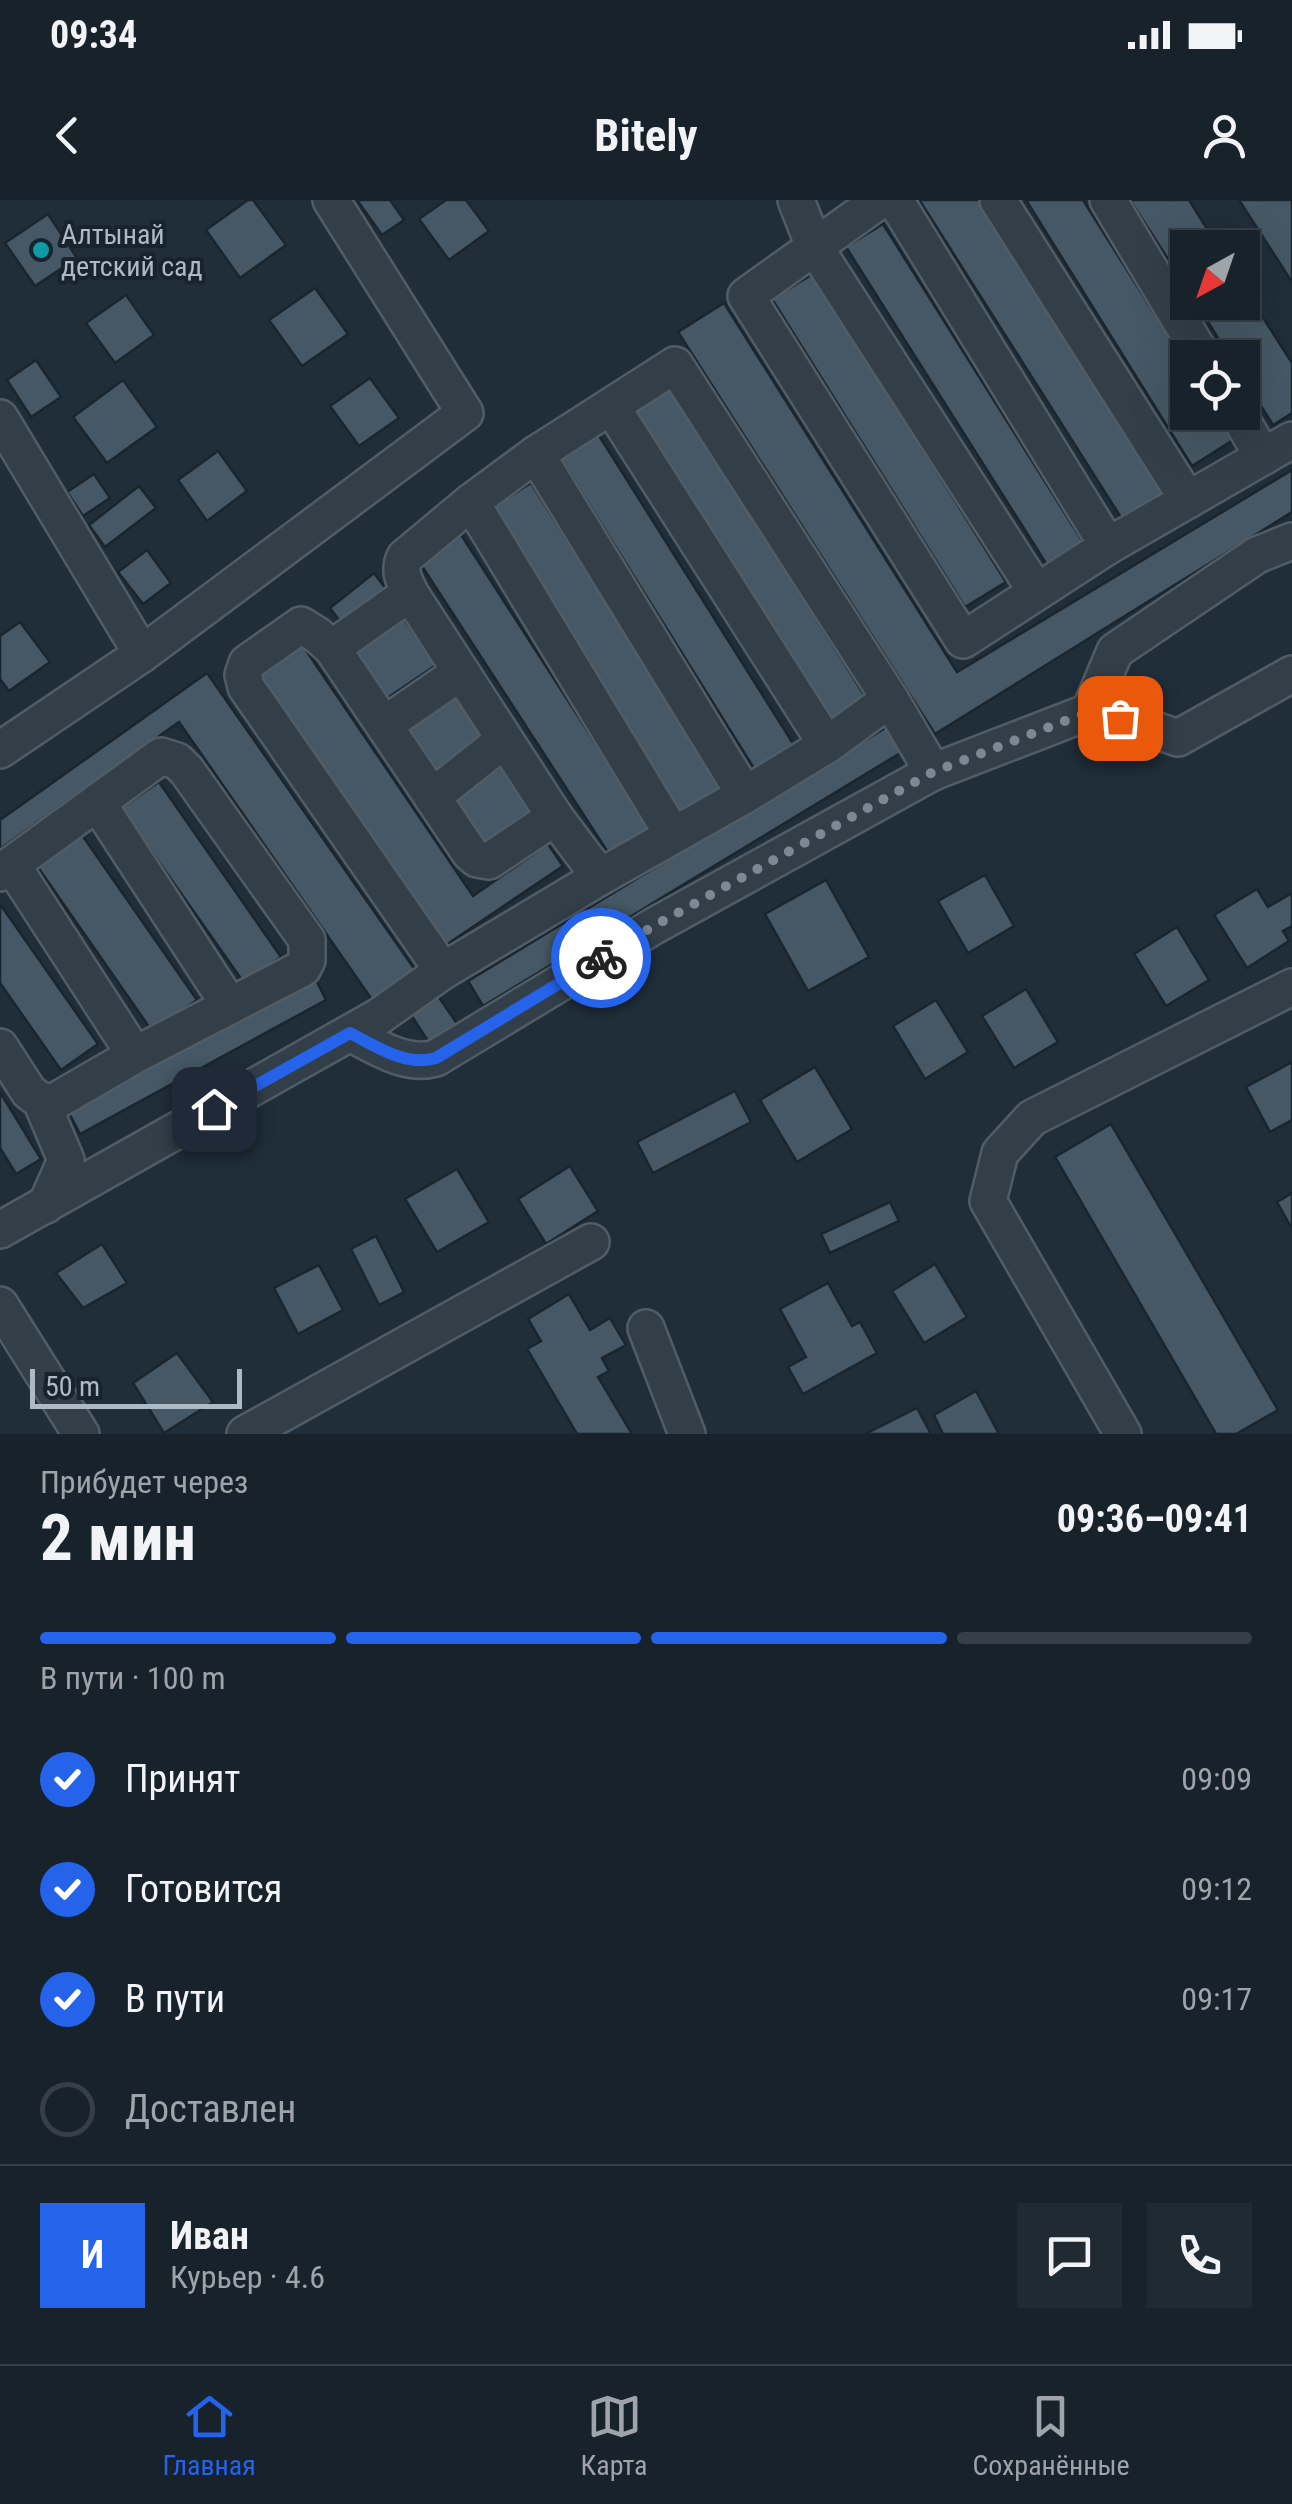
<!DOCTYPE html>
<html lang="ru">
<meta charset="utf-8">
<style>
:root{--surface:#17222b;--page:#202a33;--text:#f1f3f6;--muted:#9ea4a9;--line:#363f47;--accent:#2563eb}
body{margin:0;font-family:"Roboto Condensed",sans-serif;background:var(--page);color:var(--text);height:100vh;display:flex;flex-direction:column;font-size:38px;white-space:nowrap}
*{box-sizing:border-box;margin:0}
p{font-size:32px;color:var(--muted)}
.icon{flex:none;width:55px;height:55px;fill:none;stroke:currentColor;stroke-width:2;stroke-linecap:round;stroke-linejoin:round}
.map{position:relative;height:1234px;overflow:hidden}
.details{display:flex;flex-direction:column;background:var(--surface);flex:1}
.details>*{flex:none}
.needle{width:65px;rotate:220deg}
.fabs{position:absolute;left:1170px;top:30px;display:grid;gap:20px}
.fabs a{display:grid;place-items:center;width:90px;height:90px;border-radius:0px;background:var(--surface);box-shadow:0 10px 40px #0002,0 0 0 2px var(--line);font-size:50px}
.scale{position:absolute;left:30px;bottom:25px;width:212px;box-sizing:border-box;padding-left:10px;border:5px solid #acbac6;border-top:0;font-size:28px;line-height:35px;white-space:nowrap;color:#acbac6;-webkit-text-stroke:8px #18242d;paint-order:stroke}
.pin{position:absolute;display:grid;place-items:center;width:85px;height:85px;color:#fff;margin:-42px;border-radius:20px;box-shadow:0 5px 15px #0006}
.courier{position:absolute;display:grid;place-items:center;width:100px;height:100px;margin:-50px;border:8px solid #2563eb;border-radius:50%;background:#fff;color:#222;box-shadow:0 2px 12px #0007}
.headline em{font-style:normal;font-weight:700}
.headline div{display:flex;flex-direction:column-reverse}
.headline{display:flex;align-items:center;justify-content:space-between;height:170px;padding:0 40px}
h1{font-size:65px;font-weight:700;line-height:75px}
.bar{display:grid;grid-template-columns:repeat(4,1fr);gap:15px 10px;align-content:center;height:120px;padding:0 40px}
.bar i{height:12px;border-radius:8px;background:var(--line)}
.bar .on{background:var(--accent)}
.bar p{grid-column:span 4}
.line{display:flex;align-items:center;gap:25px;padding:0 40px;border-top:2px solid var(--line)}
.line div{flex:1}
.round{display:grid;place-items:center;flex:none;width:105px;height:105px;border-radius:0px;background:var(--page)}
ol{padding:0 40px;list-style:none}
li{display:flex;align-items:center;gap:30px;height:110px}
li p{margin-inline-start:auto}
li .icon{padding:10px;border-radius:50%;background:var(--accent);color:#fff;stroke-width:4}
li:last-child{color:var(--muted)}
li i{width:55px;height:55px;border:5px solid var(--line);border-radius:50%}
.status{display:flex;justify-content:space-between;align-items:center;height:70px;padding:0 50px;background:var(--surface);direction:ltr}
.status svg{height:28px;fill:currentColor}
header{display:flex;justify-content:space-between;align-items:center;height:130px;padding:0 40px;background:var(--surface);font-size:45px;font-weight:700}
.tabs{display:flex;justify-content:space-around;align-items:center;height:140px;border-top:2px solid var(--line);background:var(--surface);font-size:28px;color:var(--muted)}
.tabs a{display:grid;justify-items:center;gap:5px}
.tabs .on{color:var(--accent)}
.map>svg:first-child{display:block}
.building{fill:#465865;stroke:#1a262f;stroke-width:2.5}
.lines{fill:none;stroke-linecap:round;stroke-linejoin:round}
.minor-casing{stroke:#505d67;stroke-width:40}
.minor{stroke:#323f49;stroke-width:35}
.done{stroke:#7b8995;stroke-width:10;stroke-dasharray:0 18}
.route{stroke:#2563eb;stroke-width:12}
.culture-dot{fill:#0f9aa8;stroke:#18242d;stroke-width:4}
.labels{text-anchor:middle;stroke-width:8;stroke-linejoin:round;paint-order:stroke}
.poi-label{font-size:28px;fill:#acbac6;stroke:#18242d;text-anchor:start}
</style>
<div class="status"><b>09:34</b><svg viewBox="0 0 49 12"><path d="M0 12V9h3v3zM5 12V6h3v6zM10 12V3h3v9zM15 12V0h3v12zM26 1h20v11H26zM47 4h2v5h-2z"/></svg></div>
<header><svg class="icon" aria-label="back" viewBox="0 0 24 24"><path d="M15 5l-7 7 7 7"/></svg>Bitely<svg class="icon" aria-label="person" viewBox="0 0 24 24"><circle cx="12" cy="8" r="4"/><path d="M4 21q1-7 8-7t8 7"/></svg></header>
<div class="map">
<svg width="1292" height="1234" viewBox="0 0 1292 1234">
<rect width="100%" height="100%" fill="#1f2e39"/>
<!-- building -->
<g class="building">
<polygon points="248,0 253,0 286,45 240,78 206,30"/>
<polygon points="357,0 390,0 404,20 382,35"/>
<polygon points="446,0 466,0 489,31 449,60 419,19"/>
<polygon points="922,0 979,0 1165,292 1122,319 920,1"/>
<polygon points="1026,0 1083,0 1188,167 1188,212 1216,212 1233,240 1192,266"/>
<polygon points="1130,0 1189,0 1219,48 1188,48 1188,90"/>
<polygon points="1239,0 1292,0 1292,82"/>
<polygon points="48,14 77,58 35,86 5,43"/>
<polygon points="883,24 1083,342 1047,365 846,47"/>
<polygon points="813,74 1006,382 965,407 772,99"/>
<polygon points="1242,85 1292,163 1292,213 1273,225 1242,176 1242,158 1230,158 1196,102 1242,102"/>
<polygon points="315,88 348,134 302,166 269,120"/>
<polygon points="126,95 154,135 115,163 86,123"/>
<polygon points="724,103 957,472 1292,270 1292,312 935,534 678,132"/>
<polygon points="36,160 61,197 31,217 7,180"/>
<polygon points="370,178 399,218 359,246 330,206"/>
<polygon points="123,180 157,227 107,263 73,217"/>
<polygon points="669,184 868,501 829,525 629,208"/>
<polygon points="598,234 794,545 755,570 560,258"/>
<polygon points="218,251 247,291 207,321 178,280"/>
<polygon points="94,274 110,298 83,316 67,292"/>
<polygon points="531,283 723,588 680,615 488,310"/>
<polygon points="139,286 156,308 105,347 89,325"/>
<polygon points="460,333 652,631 611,657 418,360"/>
<polygon points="147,350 171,383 143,404 118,372"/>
<polygon points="374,373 386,389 342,424 330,408"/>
<polygon points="404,419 436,465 383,501 351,455"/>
<polygon points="20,422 50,462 9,491 0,479 0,436"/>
<polygon points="301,443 473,696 548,644 563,666 443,747 256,473"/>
<polygon points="207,473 418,774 375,804 179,522 0,649 0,620"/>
<polygon points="456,495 485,537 431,574 402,531"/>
<polygon points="887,527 902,552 483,806 468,781"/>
<polygon points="502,566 532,610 482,644 452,600"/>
<polygon points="159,582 281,757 244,783 121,608"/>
<polygon points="82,635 197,800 152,831 37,666"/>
<polygon points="985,675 1014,726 968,753 938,701"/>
<polygon points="826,680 869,757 808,791 765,714"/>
<polygon points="1257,689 1268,707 1292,693 1292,726 1283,731 1289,741 1247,768 1214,715"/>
<polygon points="0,704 98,844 61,870 0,783"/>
<polygon points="1177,727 1209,780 1166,806 1134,754"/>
<polygon points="314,776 326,800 80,934 68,911"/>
<polygon points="1026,789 1058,842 1014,868 982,816"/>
<polygon points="438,796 458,825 430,844 411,815"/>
<polygon points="936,800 968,852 925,879 893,826"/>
<polygon points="1292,862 1292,920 1270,932 1246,887"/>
<polygon points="815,867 852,929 797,962 760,900"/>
<polygon points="735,891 751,922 653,973 637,942"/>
<polygon points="0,892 41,959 16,974 0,948"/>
<polygon points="1111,924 1278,1210 1236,1234 1216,1234 1055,957"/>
<polygon points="570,966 598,1011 546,1044 518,999"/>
<polygon points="457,969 489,1022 437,1052 405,999"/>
<polygon points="1292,993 1292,1029 1277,1002"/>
<polygon points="890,1002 899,1021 830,1053 821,1034"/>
<polygon points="376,1036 404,1092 379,1105 351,1049"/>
<polygon points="102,1044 127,1083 83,1108 56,1073"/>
<polygon points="935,1064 967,1117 924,1143 892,1091"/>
<polygon points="319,1065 343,1110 298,1134 274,1088"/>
<polygon points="828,1083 852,1126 860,1122 877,1153 803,1194 788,1167 806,1157 780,1109"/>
<polygon points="569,1094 590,1130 610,1118 626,1145 602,1158 609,1171 598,1177 632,1234 577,1234 527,1149 541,1141 528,1119"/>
<polygon points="177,1153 213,1202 164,1233 133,1183"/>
<polygon points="976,1191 999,1234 943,1234 934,1215"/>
<polygon points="917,1208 931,1234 865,1234"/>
</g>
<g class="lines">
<defs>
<g id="minor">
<polyline points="796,0 814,46 1036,391"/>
<polyline points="880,0 746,96 963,440 1108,346 1292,240"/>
<polyline points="895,0 1108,346"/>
<polyline points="998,0 1188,300"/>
<polyline points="1108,0 1203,158"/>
<polyline points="611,206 675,165 890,499 933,572 1091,511 1091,508 1178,538 1292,474"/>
<polyline points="1237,212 1263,257"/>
<polyline points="0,218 142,454 0,550"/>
<polyline points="471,302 536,254"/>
<polyline points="332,448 410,393"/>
<polyline points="142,454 465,213 331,0"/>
<polyline points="1091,508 1115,451 1257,355 1292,341"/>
<polyline points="384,525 461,472"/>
<polyline points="745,595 536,254 611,206 827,545"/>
<polyline points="432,597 504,540"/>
<polyline points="97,602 230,806"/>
<path d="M555 617 410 393C404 380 398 371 405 357L471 302 673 635"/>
<polyline points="12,665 135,855"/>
<polyline points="0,673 161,556 177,561 187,571 307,740 307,760 303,768 135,855 54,902 41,901"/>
<polyline points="443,771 246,487 243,475 247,463 301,425 317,435 332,448 470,653 477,659 489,661 555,617 600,677"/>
<path d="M350 833C375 846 406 867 436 858L654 726 933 572"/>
<polyline points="0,847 29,892 41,901 66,960 46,1005"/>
<polyline points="0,1030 378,817 443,771 600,677 745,595 827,545 890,499"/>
<polyline points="0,1105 81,1234"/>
<polyline points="646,1128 687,1234"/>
<polyline points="245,1234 591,1042"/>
<polyline points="1123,1234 988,1001 1000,953 1032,918 1292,787"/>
</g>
</defs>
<!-- minor casing -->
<use href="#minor" class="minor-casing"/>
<!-- minor -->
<use href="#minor" class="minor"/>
</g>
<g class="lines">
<!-- done -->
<polyline class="done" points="601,758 654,726 933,572 1091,511 1092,508 1120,518"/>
<!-- route -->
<path class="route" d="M214 909 350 833C375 846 406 867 436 858L601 758"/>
</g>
<!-- markers -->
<circle class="culture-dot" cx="41" cy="50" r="10"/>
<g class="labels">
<!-- poi labels -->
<g class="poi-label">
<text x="61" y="44">Алтынай<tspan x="61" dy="32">детский сад</tspan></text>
</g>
</g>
</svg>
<div class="fabs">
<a><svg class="needle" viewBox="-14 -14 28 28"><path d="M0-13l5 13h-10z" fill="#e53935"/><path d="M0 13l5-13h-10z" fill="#9ea4a9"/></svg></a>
<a><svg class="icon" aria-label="locate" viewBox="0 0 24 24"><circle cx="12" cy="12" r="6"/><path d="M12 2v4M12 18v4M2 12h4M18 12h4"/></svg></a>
</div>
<div class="scale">50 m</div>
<div class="pin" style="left:1120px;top:518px;background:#ea580c"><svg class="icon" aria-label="bag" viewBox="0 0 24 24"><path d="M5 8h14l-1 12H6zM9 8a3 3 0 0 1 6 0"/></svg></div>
<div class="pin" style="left:214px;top:909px;background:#1f2937"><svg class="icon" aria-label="home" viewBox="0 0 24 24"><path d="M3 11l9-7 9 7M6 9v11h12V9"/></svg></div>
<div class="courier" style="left:601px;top:758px"><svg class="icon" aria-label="bike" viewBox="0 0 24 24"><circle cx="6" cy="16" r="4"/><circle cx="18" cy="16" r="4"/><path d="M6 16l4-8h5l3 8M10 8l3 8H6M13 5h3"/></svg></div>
</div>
<section class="details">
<div class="headline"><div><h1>2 мин</h1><p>Прибудет через</p></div><em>09:36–09:41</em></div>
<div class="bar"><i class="on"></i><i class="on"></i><i class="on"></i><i></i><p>В пути · 100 m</p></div>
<ol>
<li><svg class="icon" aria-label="check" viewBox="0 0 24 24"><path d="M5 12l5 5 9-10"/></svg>Принят<p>09:09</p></li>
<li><svg class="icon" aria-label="check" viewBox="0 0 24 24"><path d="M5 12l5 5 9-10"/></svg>Готовится<p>09:12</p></li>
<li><svg class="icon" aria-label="check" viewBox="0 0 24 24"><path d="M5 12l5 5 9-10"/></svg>В пути<p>09:17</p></li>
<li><i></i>Доставлен</li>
</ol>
<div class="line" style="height:180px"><b class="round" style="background:var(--accent);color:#fff">И</b><div><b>Иван</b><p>Курьер · 4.6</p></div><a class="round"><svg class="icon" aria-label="chat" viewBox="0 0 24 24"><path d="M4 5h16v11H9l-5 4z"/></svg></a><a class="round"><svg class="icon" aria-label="phone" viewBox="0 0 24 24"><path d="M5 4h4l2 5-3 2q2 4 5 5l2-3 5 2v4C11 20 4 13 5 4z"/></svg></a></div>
</section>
<nav class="tabs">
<a class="on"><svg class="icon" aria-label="home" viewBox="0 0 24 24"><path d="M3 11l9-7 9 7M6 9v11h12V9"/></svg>Главная</a>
<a><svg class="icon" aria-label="map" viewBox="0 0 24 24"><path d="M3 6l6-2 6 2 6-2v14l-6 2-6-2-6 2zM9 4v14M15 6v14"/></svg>Карта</a>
<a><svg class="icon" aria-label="saved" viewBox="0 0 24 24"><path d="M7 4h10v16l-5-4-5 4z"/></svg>Сохранённые</a>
</nav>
